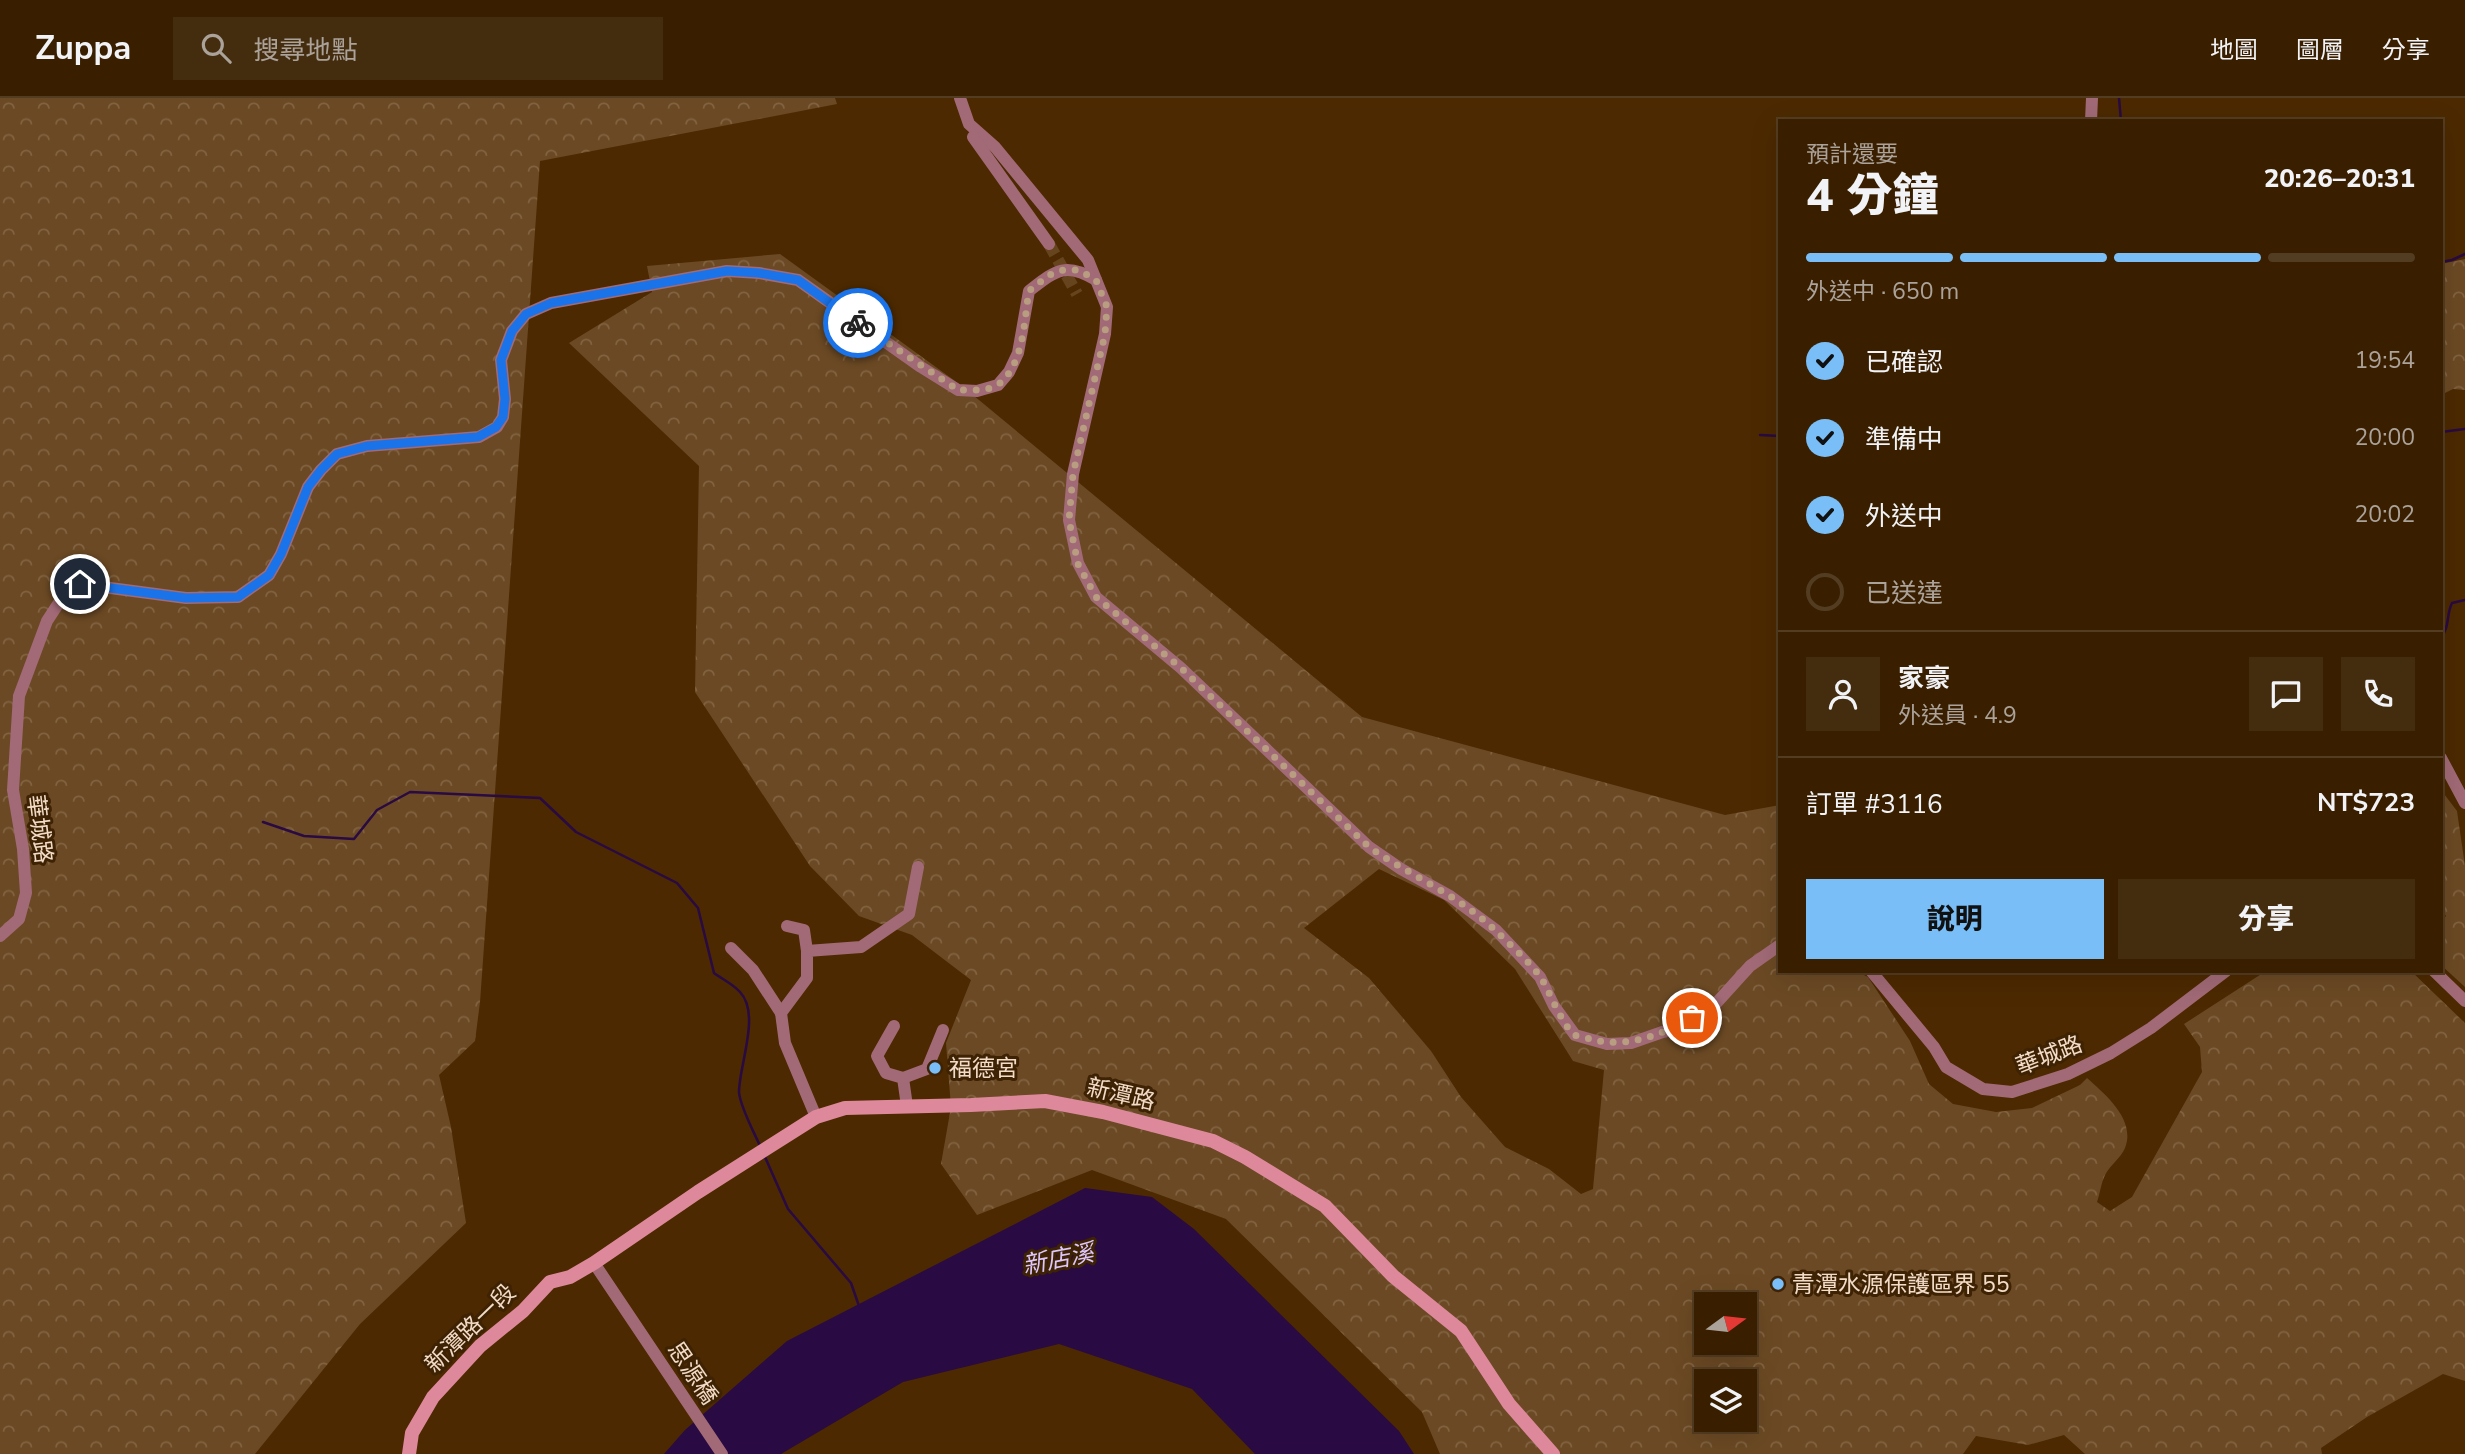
<!DOCTYPE html>
<html lang="zh-TW">
<meta charset="utf-8">
<style>
:root{--surface:#391f00;--page:#442c0f;--text:#f1f3f6;--muted:#aba299;--line:#533d22;--accent:#7abef8}
body{margin:0;font-family:"Nunito Sans","Noto Sans TC",sans-serif;background:var(--page);color:var(--text);height:100vh;display:flex;flex-direction:column;font-size:26px;white-space:nowrap}
*{box-sizing:border-box;margin:0}
p{font-size:23px;color:var(--muted)}
.icon{flex:none;width:38px;height:38px;fill:none;stroke:currentColor;stroke-width:2;stroke-linecap:round;stroke-linejoin:round}
.map{position:relative;flex:1;overflow:hidden}
.panel{position:absolute;left:1778px;top:21px;width:665px;height:854px;display:flex;flex-direction:column;background:var(--surface);border-radius:0px;box-shadow:0 7px 28px #0002,0 0 0 2px var(--line)}
.panel>*{flex:none}
.needle{width:46px;rotate:75deg}
.fabs{position:absolute;left:1694px;top:1194px;display:grid;gap:14px}
.fabs a{display:grid;place-items:center;width:63px;height:63px;border-radius:0px;background:var(--surface);box-shadow:0 7px 28px #0002,0 0 0 2px var(--line);font-size:35px}
.pin{position:absolute;display:grid;place-items:center;width:60px;height:60px;color:#fff;margin:-30px;border:4px solid #fff;border-radius:50%;box-shadow:0 2px 7px #0007}
.courier{position:absolute;display:grid;place-items:center;width:70px;height:70px;margin:-35px;border:5px solid #1a73e8;border-radius:50%;background:#fff;color:#222;box-shadow:0 2px 9px #0007}
.head em{font-style:normal;font-weight:800}
.head div{display:flex;flex-direction:column-reverse}
.head{display:flex;align-items:center;justify-content:space-between;height:119px;padding:0 28px}
h1{font-size:46px;font-weight:800;line-height:52px}
.bar{display:grid;grid-template-columns:repeat(4,1fr);gap:10px 7px;align-content:center;height:84px;padding:0 28px}
.bar i{height:9px;border-radius:5px;background:var(--line)}
.bar .current{background:var(--accent)}
.bar p{grid-column:span 4}
.line{display:flex;align-items:center;gap:18px;padding:0 28px;border-top:2px solid var(--line)}
.line div{flex:1}
.round{display:grid;place-items:center;flex:none;width:74px;height:74px;border-radius:0px;background:var(--page)}
ol{padding:0 28px;list-style:none}
li{display:flex;align-items:center;gap:21px;height:77px}
li p{margin-inline-start:auto}
li .icon{padding:7px;border-radius:50%;background:var(--accent);color:#111;stroke-width:4}
li:last-child{color:var(--muted)}
li i{width:38px;height:38px;border:4px solid var(--line);border-radius:50%}
.action{display:flex;gap:14px;margin-top:auto;padding:14px 28px}
.action a{flex:1;height:80px;border-radius:0px;background:var(--accent);color:#111;font-size:28px;font-weight:800;line-height:80px;text-align:center}
.action a+a{background:var(--page);color:var(--text)}
header{display:flex;align-items:center;gap:42px;box-sizing:border-box;height:98px;padding:0 35px;background:var(--surface);border-bottom:2px solid var(--line)}
header strong{font-size:33px}
nav{display:flex;gap:38px;margin-inline-start:auto;font-size:24px}
.search{width:490px;height:63px;background:var(--page);display:flex;align-items:center;gap:18px;box-sizing:border-box;padding:0 24px;border-radius:0px;color:var(--muted);font-size:26px}
.map>svg:first-child{display:block}
.forest{fill:url(#forest-crowns);fill-rule:evenodd}
.water{fill:#290a42}
.lines{fill:none;stroke-linecap:round;stroke-linejoin:round}
.stream{stroke:#290a42;stroke-width:2.5}
.street-tunnel{stroke:#65441e;stroke-width:12;stroke-dasharray:12 6;stroke-linecap:butt}
.street{stroke:#a16a76;stroke-width:12}
.secondary{stroke:#de889c;stroke-width:14}
.done{stroke:#b99d81;stroke-width:7;stroke-dasharray:0 12.6}
.route{stroke:#1a73e8;stroke-width:9}
.poi-dot{fill:#7abef8;stroke:#3d2203;stroke-width:2.5}
.labels{text-anchor:middle;stroke-width:6;stroke-linejoin:round;paint-order:stroke}
.street-label{font-size:23px;fill:#f3dcc7;stroke:#3d2203}
.poi-label{font-size:23px;fill:#f3dcc7;stroke:#3d2203;text-anchor:start}
.water-label{font-size:24px;font-style:italic;fill:#dfc7fc;stroke:#3d2203}
</style>
<header>
<strong>Zuppa</strong>
<div class="search"><svg class="icon" aria-label="search" viewBox="0 0 24 24"><circle cx="10" cy="10" r="6"/><path d="M15 15l6 6"/></svg>搜尋地點</div>
<nav><a>地圖</a><a>圖層</a><a>分享</a></nav>
</header>
<div class="map">
<svg width="2465" height="1356" viewBox="0 0 2465 1356">
<defs>
<pattern id="forest-crowns" width="20" height="18" patternUnits="userSpaceOnUse" patternTransform="scale(1.75)"><rect width="20" height="18" fill="#6b4924"/><path d="M2 6a3 3 0 1 1 6 0M12 15a3 3 0 1 1 6 0" fill="none" stroke="#816342"/></pattern>
</defs>
<rect width="100%" height="100%" fill="#4c2900"/>
<!-- forest -->
<g class="forest">
<polygon points="0,0 835,0 837,6 540,63 480,904 475,943 439,977 451,1029 466,1125 360,1226 255,1356 0,1356"/>
<path d="M780 156 962 288 1362 619 1725 717 1780 707V873H1856L1868 879 1910 943 1929 986 1953 1006 1996 1014 2032 1010 2080 987 2087 980C2106 997 2136 1022 2125 1050 2121 1060 2110 1067 2105 1077 2101 1085 2100 1096 2097 1104L2110 1113 2132 1099 2202 974 2200 949 2184 926 2266 873H2411L2465 925V1283L2443 1276 2367 1319 2321 1350 2322 1356H2085L2064 1337 2028 1347 1976 1338 1963 1356H1440L1422 1314 1226 1121 1092 1072 977 1117 941 1066 951 1009 946 945 971 882 912 837 859 818 810 768 695 594 699 368 569 245 652 194 647 168ZM1379 771 1444 802 1515 871 1573 963 1604 972 1593 1091 1581 1096 1549 1071 1505 1049 1461 999 1431 953 1369 880 1304 830ZM1706 1206H1745V1244H1706ZM1706 1283H1745V1321H1706Z"/>
<polygon points="2465,161 2465,292 2453,291 2441,297 2441,166"/>
<polygon points="2441,692 2457,713 2465,768 2465,889 2441,867 2441,824 2446,818 2441,810"/>
</g>
<!-- water -->
<polygon class="water" points="1085,1090 1152,1099 1194,1131 1399,1333 1414,1356 1255,1356 1192,1291 1059,1246 903,1284 781,1356 664,1356 685,1332 787,1243"/>
<g class="lines">
<!-- stream -->
<g class="stream">
<polyline points="2119,0 2121,23"/>
<polyline points="2441,164 2452,162 2465,156"/>
<polyline points="2441,334 2465,331"/>
<polyline points="1760,337 1780,338"/>
<path d="M2441 539C2450 529 2446 517 2452 505L2465 502"/>
<path d="M263 724 304 738 354 741 377 712 410 694 540 700 576 734 677 785 698 810 714 875C722 881 733 886 740 894 761 916 739 967 739 994 740 1009 755 1036 761 1050"/>
<polyline points="765,1059 788,1111 851,1185 859,1208"/>
</g>
<!-- street-tunnel -->
<polyline class="street-tunnel" points="1049,146 1077,196"/>
<!-- street -->
<g class="street">
<polyline points="960,0 969,26 995,49 1088,162 1107,209 1105,236 1073,376 1069,422 1078,465 1096,499 1181,570 1369,749 1401,771 1450,798 1496,832 1540,879 1554,908 1575,937 1607,946 1631,945 1674,930 1711,911 1750,868 1780,847"/>
<polyline points="2091,23 2092,0"/>
<polyline points="973,39 1049,146"/>
<polyline points="2441,660 2465,705"/>
<polyline points="787,828 804,832 807,853"/>
<path d="M0 838 19 821 26 795 23 751 13 692 19 598 47 523 62 500 80 486 186 500 238 499 269 477 281 456 308 389 321 372 337 356 367 348 479 339 497 329 503 319 505 301 501 262 512 233 526 216 551 205 727 173 759 175 798 182 921 269 958 292 977 293 998 287 1009 274 1018 255 1029 193C1055 173 1065 163 1096 182"/>
<polyline points="731,850 753,872 781,915"/>
<polyline points="1871,873 1934,949 1946,969 1983,991 2012,994 2068,976 2111,955 2151,930 2226,873"/>
<polyline points="2434,873 2465,903"/>
<polyline points="894,928 877,958 886,975 903,980 907,1008"/>
<polyline points="903,980 927,971 943,932"/>
<polyline points="816,1019 785,945 781,915 807,880 807,853 861,849 909,816 918,769"/>
<polyline points="594,1165 722,1356"/>
</g>
<!-- secondary -->
<polyline class="secondary" points="409,1356 412,1335 433,1299 480,1248 523,1213 550,1184 570,1179 594,1165 698,1094 816,1019 845,1010 971,1007 1045,1003 1103,1014 1213,1043 1245,1059 1325,1108 1393,1178 1461,1233 1509,1306 1553,1356"/>
</g>
<g class="lines">
<!-- done -->
<path class="done" d="M858 225 958 292C971 292 989 294 1000 285 1024 265 1024 222 1029 193L1049 177 1063 172H1079L1096 182 1107 209 1105 236 1073 376 1069 422 1078 466 1096 499 1181 570 1369 749C1411 778 1462 799 1498 835 1512 848 1527 862 1539 877 1550 892 1560 925 1575 937 1579 939 1586 940 1591 941 1626 951 1661 937 1692 920"/>
<!-- route -->
<polyline class="route" points="80,486 186,500 238,499 269,477 281,456 308,389 321,372 337,356 367,348 478,339 496,329 503,319 505,301 501,262 512,233 526,216 551,205 727,173 759,175 798,182 858,225"/>
</g>
<!-- markers -->
<g class="poi-dot">
<circle cx="935" cy="970" r="7"/>
<circle cx="1778" cy="1186" r="7"/>
</g>
<g class="labels">
<!-- street labels -->
<g class="street-label">
<text transform="translate(40 731) rotate(83)" y="8">華城路</text>
<text transform="translate(2049 957) rotate(-21)" y="8">華城路</text>
<text transform="translate(1121 996) rotate(13)" y="8">新潭路</text>
<text transform="translate(470 1230) rotate(-44)" y="8">新潭路一段</text>
<text transform="translate(693 1275) rotate(56)" y="8">思源橋</text>
</g>
<!-- poi labels -->
<g class="poi-label">
<text x="949" y="978">福德宮</text>
<text x="1792" y="1194">青潭水源保護區界 55</text>
</g>
<!-- water labels -->
<g class="water-label">
<text transform="translate(1058 1161) rotate(-11)" y="8">新店溪</text>
</g>
</g>
</svg>
<div class="fabs">
<a><svg class="needle" viewBox="-14 -14 28 28"><path d="M0-13l5 13h-10z" fill="#e53935"/><path d="M0 13l5-13h-10z" fill="#aba299"/></svg></a>
<a><svg class="icon" aria-label="layers" viewBox="0 0 24 24"><path d="M12 4l9 5-9 5-9-5zM3 14l9 5 9-5"/></svg></a>
</div>
<div class="pin" style="left:1692px;top:920px;background:#ea580c"><svg class="icon" aria-label="bag" viewBox="0 0 24 24"><path d="M5 8h14l-1 12H6zM9 8a3 3 0 0 1 6 0"/></svg></div>
<div class="pin" style="left:80px;top:486px;background:#1f2937"><svg class="icon" aria-label="home" viewBox="0 0 24 24"><path d="M3 11l9-7 9 7M6 9v11h12V9"/></svg></div>
<div class="courier" style="left:858px;top:225px"><svg class="icon" aria-label="bike" viewBox="0 0 24 24"><circle cx="6" cy="16" r="4"/><circle cx="18" cy="16" r="4"/><path d="M6 16l4-8h5l3 8M10 8l3 8H6M13 5h3"/></svg></div>
<section class="panel">
<div class="head"><div><h1>4 分鐘</h1><p>預計還要</p></div><em>20:26–20:31</em></div>
<div class="bar"><i class="current"></i><i class="current"></i><i class="current"></i><i></i><p>外送中 · 650 m</p></div>
<ol>
<li><svg class="icon" aria-label="check" viewBox="0 0 24 24"><path d="M5 12l5 5 9-10"/></svg>已確認<p>19:54</p></li>
<li><svg class="icon" aria-label="check" viewBox="0 0 24 24"><path d="M5 12l5 5 9-10"/></svg>準備中<p>20:00</p></li>
<li><svg class="icon" aria-label="check" viewBox="0 0 24 24"><path d="M5 12l5 5 9-10"/></svg>外送中<p>20:02</p></li>
<li><i></i>已送達</li>
</ol>
<div class="line" style="height:126px"><a class="round"><svg class="icon" aria-label="person" viewBox="0 0 24 24"><circle cx="12" cy="8" r="4"/><path d="M4 21q1-7 8-7t8 7"/></svg></a><div><b>家豪</b><p>外送員 · 4.9</p></div><a class="round"><svg class="icon" aria-label="chat" viewBox="0 0 24 24"><path d="M4 5h16v11H9l-5 4z"/></svg></a><a class="round"><svg class="icon" aria-label="phone" viewBox="0 0 24 24"><path d="M5 4h4l2 5-3 2q2 4 5 5l2-3 5 2v4C11 20 4 13 5 4z"/></svg></a></div>
<div class="line" style="height:91px"><div>訂單 #3116</div><b>NT$723</b></div>
<div class="action"><a>說明</a><a>分享</a></div>
</section>
</div>
